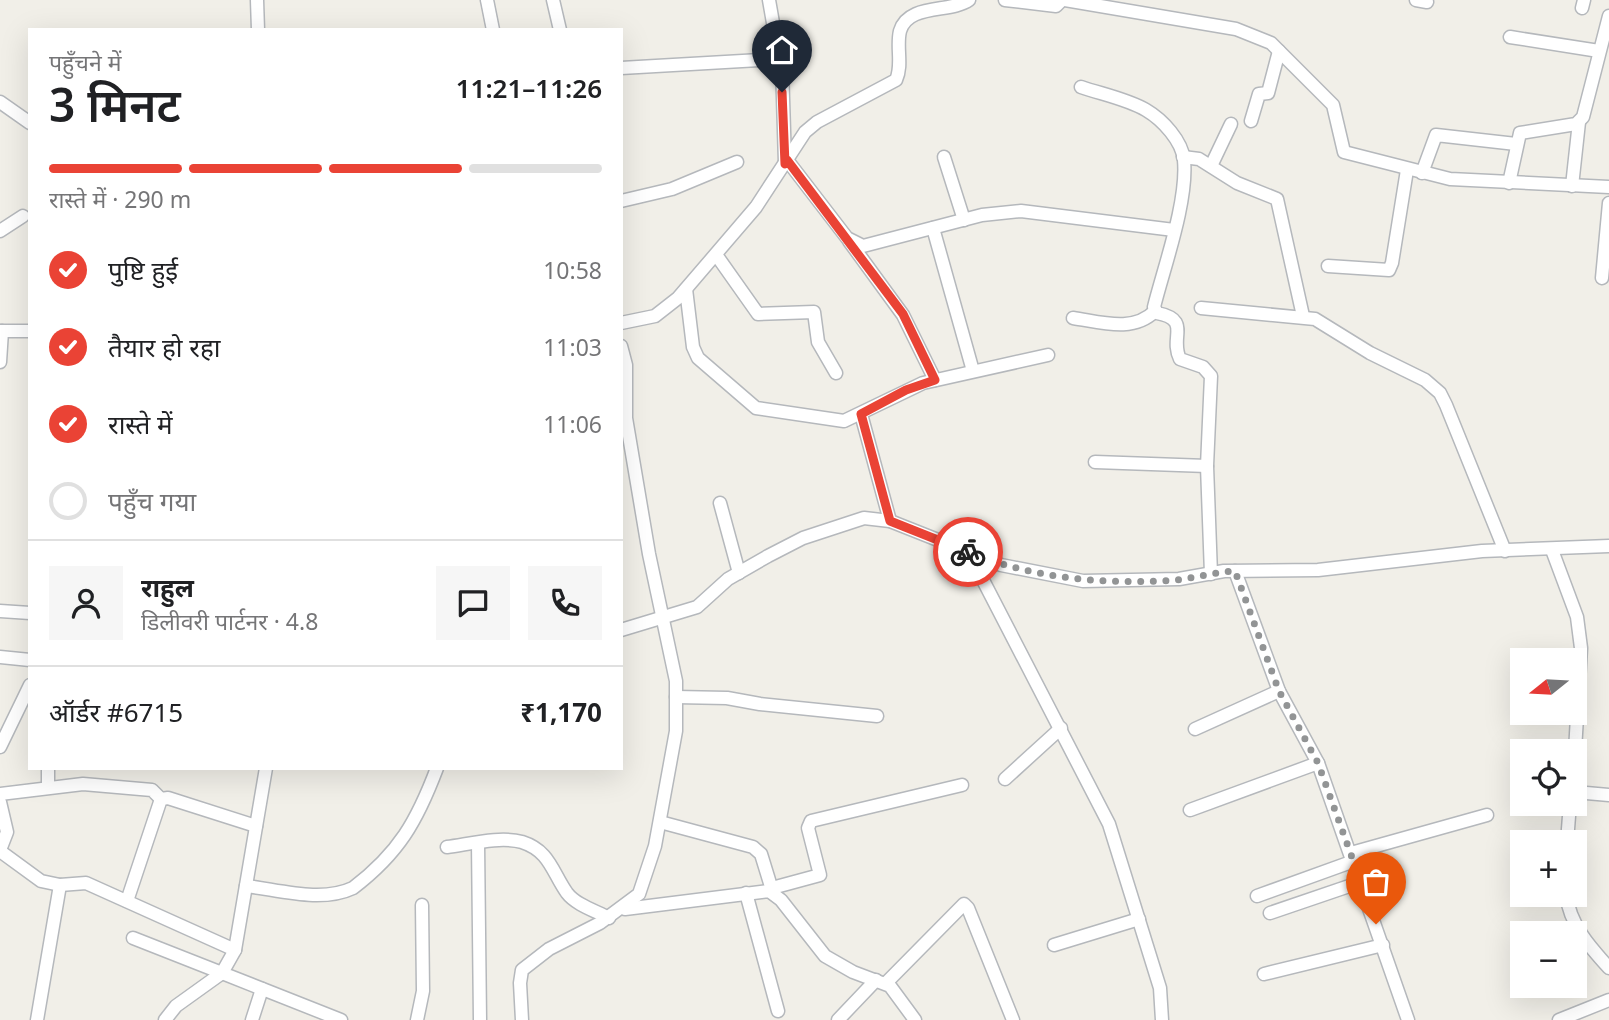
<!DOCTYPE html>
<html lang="hi">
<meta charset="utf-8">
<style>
:root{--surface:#fff;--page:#f6f6f6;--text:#202124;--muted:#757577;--line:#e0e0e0;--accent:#ea4335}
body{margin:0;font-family:"Noto Sans","Noto Sans Devanagari",sans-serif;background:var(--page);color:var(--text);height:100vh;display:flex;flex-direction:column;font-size:26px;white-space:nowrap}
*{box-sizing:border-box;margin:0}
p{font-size:23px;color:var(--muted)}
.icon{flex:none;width:38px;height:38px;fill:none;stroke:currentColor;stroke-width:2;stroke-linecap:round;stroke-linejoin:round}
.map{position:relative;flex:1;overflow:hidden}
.panel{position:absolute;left:28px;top:28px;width:595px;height:742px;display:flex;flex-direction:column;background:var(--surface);border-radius:0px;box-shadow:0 7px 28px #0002}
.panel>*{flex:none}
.needle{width:46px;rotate:252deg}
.tools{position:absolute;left:1510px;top:648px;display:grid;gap:14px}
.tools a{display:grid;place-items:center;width:77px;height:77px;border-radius:0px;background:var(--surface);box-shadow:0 7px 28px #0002;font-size:35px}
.pin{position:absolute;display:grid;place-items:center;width:60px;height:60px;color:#fff;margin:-72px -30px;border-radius:50% 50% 50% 0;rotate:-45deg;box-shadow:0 0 7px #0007}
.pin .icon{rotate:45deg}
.courier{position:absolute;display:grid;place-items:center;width:70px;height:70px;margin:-35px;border:5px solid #ea4335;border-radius:50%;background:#fff;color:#222;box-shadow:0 2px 9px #0007}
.head em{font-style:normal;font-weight:600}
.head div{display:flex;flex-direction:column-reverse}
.head{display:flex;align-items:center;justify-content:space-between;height:119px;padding:0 21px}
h1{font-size:46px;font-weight:600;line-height:52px}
.bar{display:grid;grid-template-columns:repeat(4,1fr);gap:10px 7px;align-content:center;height:84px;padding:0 21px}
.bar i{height:9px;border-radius:5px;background:var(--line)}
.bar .selected{background:var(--accent)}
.bar p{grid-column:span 4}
.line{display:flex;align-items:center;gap:18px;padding:0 21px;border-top:2px solid var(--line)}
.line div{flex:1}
.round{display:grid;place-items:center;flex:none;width:74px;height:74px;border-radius:0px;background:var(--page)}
ol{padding:0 21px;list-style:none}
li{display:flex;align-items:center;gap:21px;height:77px}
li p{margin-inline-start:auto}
li .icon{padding:7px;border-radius:50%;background:var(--accent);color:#fff;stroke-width:4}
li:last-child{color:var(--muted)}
li i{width:38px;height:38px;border:4px solid var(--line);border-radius:50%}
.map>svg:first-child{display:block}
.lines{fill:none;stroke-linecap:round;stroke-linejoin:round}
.minor-casing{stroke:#b5b8bc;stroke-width:15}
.minor{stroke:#fff;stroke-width:12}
.done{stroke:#929495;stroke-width:7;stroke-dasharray:0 12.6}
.route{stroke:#ea4335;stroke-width:9}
</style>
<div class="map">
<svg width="1609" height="1020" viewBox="0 0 1609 1020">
<rect width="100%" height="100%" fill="#f1efe8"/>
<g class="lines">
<defs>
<g id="minor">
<polyline points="257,0 258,30"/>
<polyline points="487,0 493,30"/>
<polyline points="553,0 560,30"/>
<polyline points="769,0 780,63"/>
<polyline points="1005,0 1056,6 1062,0"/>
<polyline points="1065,0 1236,29 1271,43 1333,105 1344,152 1450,179 1609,187"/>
<polyline points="1416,0 1427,2"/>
<polyline points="1582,8 1584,0"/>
<polyline points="1510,37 1599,51"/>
<polyline points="621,68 775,59 782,67 785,163"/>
<path d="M1081 87C1101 94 1127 99 1146 110 1163 120 1182 141 1184 160 1188 201 1164 267 1154 307L1157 313C1192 320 1169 337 1180 359L1203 367 1211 376 1207 466 1211 574"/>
<polyline points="0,102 30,123"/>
<polyline points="1251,121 1259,94 1268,93 1279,51"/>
<polyline points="944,157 964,220"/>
<polyline points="1183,157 1199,159 1237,183 1277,199 1303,316"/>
<polyline points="787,160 847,238 863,246 982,215 1021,211 1174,230"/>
<polyline points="1211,166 1231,124"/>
<polyline points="1422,173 1436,135 1516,144"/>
<polyline points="1509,183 1520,133 1576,124 1583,117 1609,16"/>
<polyline points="1572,186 1579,122"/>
<polyline points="621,201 672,189 737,162"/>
<polyline points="933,228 973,371"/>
<polyline points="0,231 23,216"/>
<polyline points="849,241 903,315 935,380"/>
<polyline points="717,256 758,314 814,312 818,342 836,373"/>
<polyline points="1328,266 1389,270 1392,263 1407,170"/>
<polyline points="1602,278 1609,203"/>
<polyline points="686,289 693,347 698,358 756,408 844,421 923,383 1048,355"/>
<polyline points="1201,308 1315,319 1370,353 1425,380 1440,393 1446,405 1505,551"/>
<path d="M1073 318C1101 322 1133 333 1155 311"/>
<path d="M621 323 655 316 678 298 756 207 805 132 817 122 896 80C903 65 896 47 900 31 908 3 951 13 969 0"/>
<polyline points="0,331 30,331"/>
<polyline points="0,362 2,331"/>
<polyline points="861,414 890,521"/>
<polyline points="1095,462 1207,466"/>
<polyline points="720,503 739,573"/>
<polyline points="1552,550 1577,617 1581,648 1575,751"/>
<polyline points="969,553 1109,824 1160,988 1162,1020"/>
<polyline points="1235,571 1279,691 1318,763 1408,1020"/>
<polyline points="0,611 30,613"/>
<polyline points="621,630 697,607 728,579 768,556 803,538 864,518 890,521 1001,565 1083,581 1179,579 1224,571 1318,570 1482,551 1609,546"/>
<polyline points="0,657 30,660"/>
<polyline points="676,697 727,698 760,704 877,716"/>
<polyline points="1195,729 1279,691"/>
<polyline points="0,747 30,685"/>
<polyline points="266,768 235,950 222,973 341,1020"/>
<polyline points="1005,779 1061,728"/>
<polyline points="48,787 48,768"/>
<polyline points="1575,792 1609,795"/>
<polyline points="0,794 83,784 152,790 161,799"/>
<polyline points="0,802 7,832 0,850"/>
<polyline points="1190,810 1318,763"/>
<polyline points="660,822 753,847 761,854 773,893"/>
<polyline points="1567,842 1570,803"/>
<polyline points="478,843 480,1020"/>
<path d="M447 847C470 844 500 836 522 842 550 851 552 872 567 893 576 905 596 911 609 918"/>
<polyline points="0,851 41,881 60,885 86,883 235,950"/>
<polyline points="1351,853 1487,815"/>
<path d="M246 886C280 890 321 903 353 888 399 853 417 821 437 768"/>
<polyline points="772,888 820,875 808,828 811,821 962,785"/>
<polyline points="746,893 778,1011"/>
<path d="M1566 894C1570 925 1589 946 1609 968"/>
<polyline points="1257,896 1354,861"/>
<polyline points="127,901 161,799 168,798 256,826"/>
<polyline points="625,909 769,891 781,900 825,956 853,972 890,986 915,1020"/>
<polyline points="1270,913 1361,882"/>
<polyline points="133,938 222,973"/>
<polyline points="1054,945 1139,919"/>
<polyline points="1264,974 1383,945"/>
<polyline points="886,983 964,904 968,908 1013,1020"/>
<polyline points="37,1020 60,885"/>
<polyline points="165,1020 176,1006 222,973"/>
<polyline points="252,1020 262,989"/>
<polyline points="417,1020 423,991 422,905"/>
<polyline points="522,1020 520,983 522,970 549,949 600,923 639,894 655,846 676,731 676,681 649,554 626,418 626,365 621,346"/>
<polyline points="838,1020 876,980"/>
<polyline points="1559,1020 1609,1000"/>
</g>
</defs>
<!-- minor casing -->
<use href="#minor" class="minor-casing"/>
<!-- minor -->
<use href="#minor" class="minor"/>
</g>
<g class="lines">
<!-- done -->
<path class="done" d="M968 552C1035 579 1105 585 1176 580 1196 578 1215 572 1235 571L1279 691 1318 763 1376 924"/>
<!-- route -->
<polyline class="route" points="782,92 785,164 787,160 903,314 935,380 906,390 861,414 890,521 968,552"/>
</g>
</svg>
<div class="tools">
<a><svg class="needle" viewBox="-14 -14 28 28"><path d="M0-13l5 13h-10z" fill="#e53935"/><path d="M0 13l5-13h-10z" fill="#757577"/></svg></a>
<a><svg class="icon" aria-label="locate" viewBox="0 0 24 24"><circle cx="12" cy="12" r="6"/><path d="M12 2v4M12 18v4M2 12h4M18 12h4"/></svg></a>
<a>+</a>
<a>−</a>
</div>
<div class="pin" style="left:1376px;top:924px;background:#ea580c"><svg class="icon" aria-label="bag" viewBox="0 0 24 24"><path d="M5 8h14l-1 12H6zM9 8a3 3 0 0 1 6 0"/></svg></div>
<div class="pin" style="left:782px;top:92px;background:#1f2937"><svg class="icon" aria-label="home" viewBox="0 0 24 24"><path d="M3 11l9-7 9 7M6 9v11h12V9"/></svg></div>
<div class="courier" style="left:968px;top:552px"><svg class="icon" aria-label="bike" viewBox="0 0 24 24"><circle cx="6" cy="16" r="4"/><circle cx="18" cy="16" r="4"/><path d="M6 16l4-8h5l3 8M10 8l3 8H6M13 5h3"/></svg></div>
<section class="panel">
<div class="head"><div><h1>3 मिनट</h1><p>पहुँचने में</p></div><em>11:21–11:26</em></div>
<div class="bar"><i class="selected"></i><i class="selected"></i><i class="selected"></i><i></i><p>रास्ते में · 290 m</p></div>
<ol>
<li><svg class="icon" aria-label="check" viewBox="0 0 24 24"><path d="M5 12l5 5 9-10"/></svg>पुष्टि हुई<p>10:58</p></li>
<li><svg class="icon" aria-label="check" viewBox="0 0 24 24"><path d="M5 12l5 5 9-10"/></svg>तैयार हो रहा<p>11:03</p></li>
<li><svg class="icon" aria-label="check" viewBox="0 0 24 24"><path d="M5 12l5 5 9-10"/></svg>रास्ते में<p>11:06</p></li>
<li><i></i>पहुँच गया</li>
</ol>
<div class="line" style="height:126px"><a class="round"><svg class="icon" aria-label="person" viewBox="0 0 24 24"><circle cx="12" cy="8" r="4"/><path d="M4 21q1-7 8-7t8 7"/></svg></a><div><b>राहुल</b><p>डिलीवरी पार्टनर · 4.8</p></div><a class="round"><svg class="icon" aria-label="chat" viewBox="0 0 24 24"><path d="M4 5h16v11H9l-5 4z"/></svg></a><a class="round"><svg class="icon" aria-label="phone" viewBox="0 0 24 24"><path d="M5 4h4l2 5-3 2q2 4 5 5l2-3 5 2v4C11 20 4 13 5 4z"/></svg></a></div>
<div class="line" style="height:91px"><div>ऑर्डर #6715</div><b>₹1,170</b></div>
</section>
</div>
